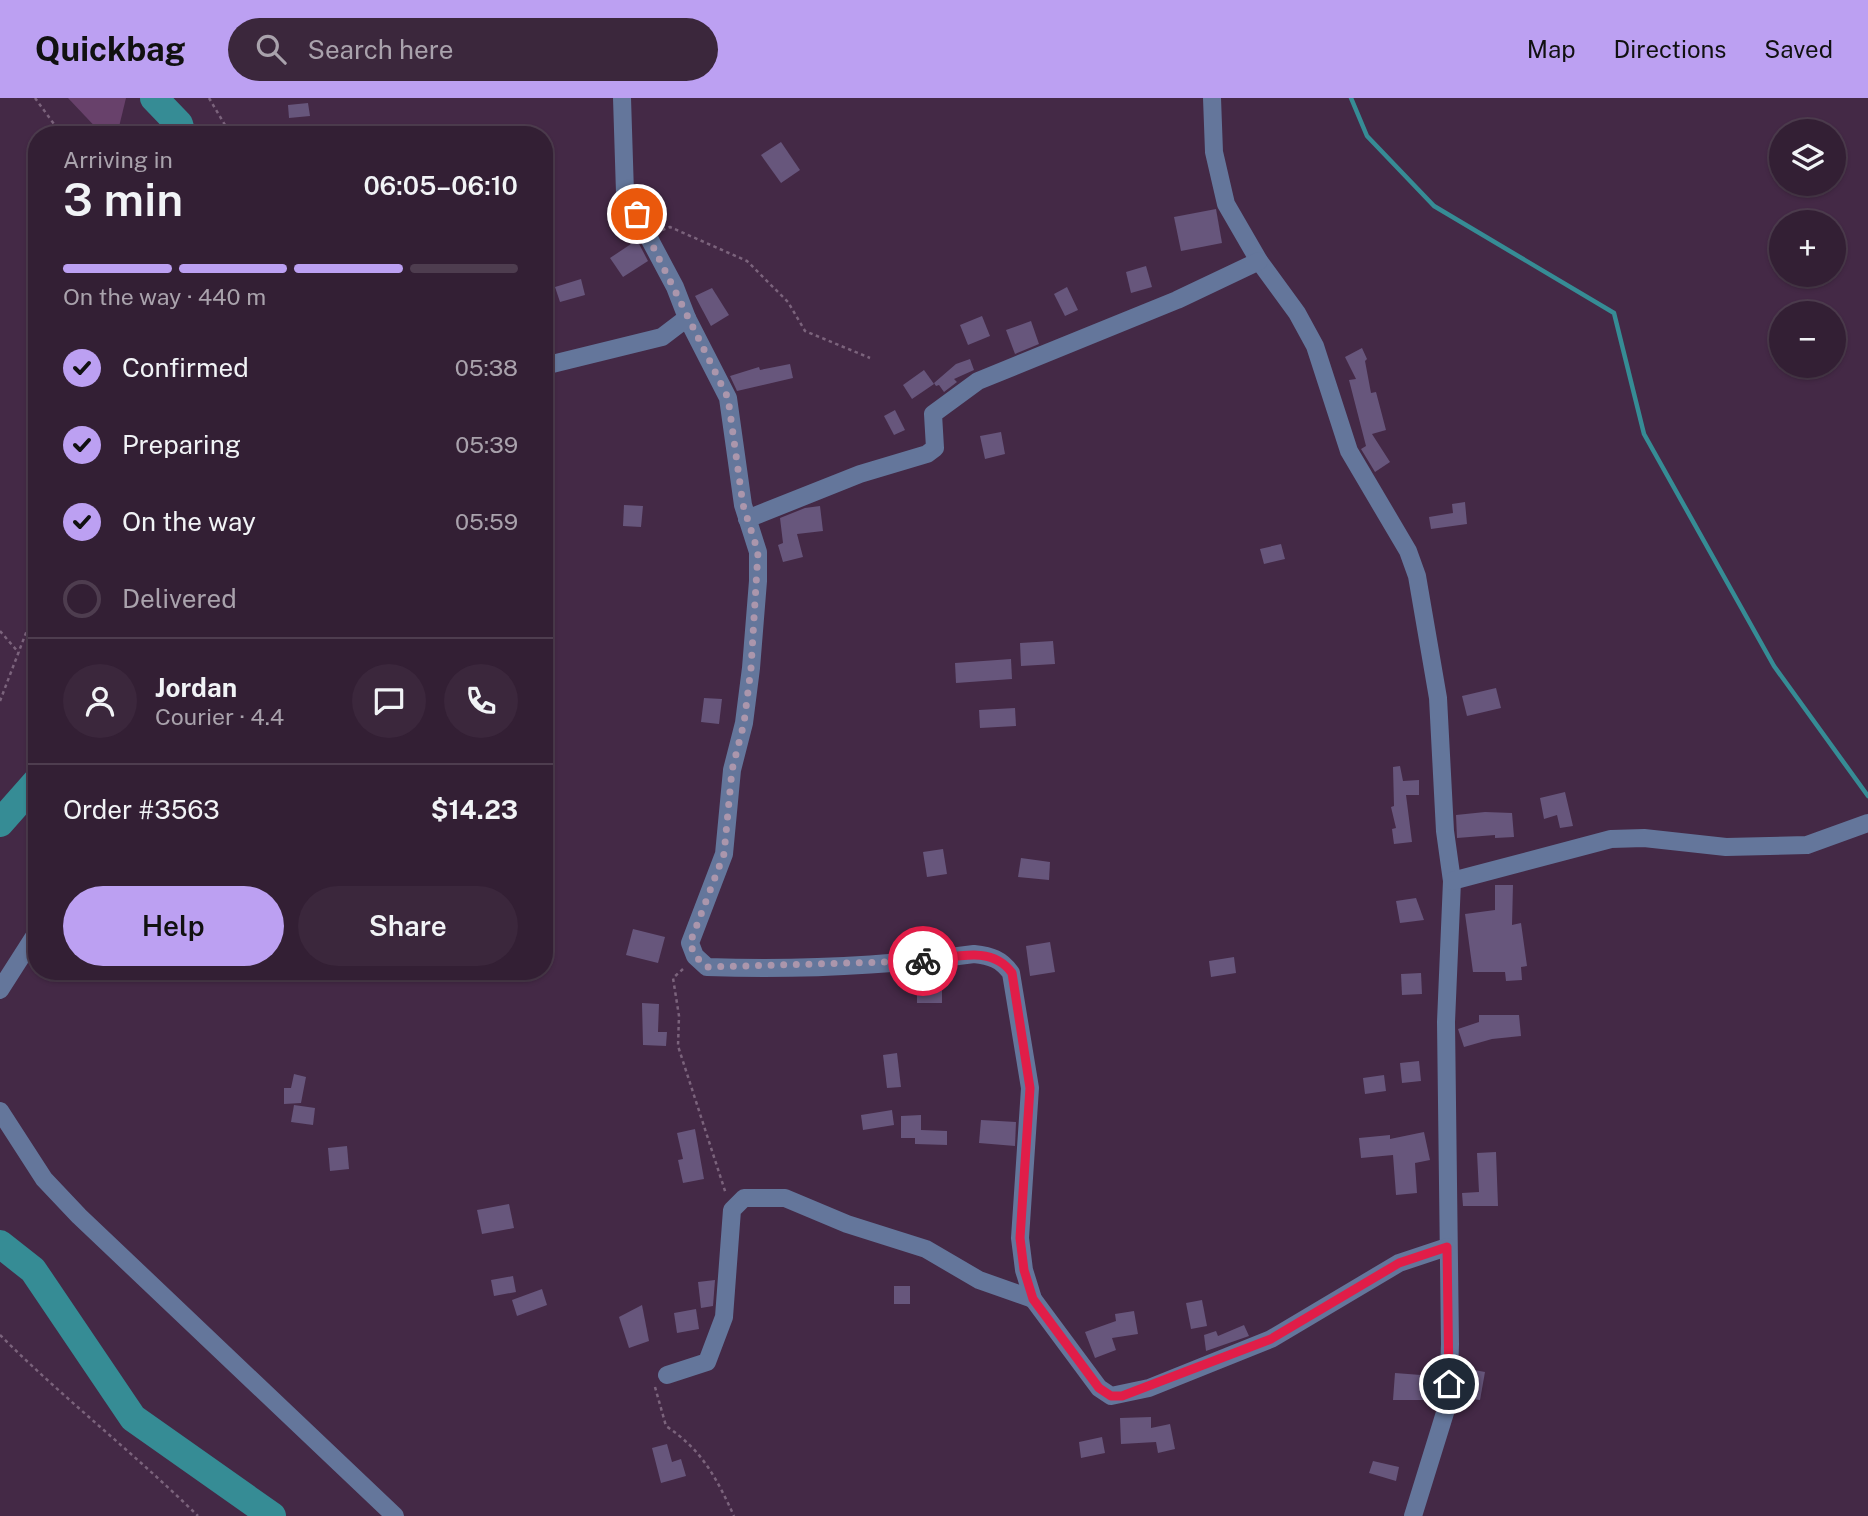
<!DOCTYPE html>
<meta charset="utf-8">
<style>
:root{--surface:#331f34;--page:#3b273c;--text:#f1f3f6;--muted:#a9a2ac;--line:#4e3d4f;--accent:#bca0f2}
body{margin:0;font-family:"Public Sans",sans-serif;background:var(--page);color:var(--text);height:100vh;display:flex;flex-direction:column;font-size:26px;white-space:nowrap}
*{box-sizing:border-box;margin:0}
p{font-size:23px;color:var(--muted)}
.icon{flex:none;width:38px;height:38px;fill:none;stroke:currentColor;stroke-width:2;stroke-linecap:round;stroke-linejoin:round}
.map{position:relative;flex:1;overflow:hidden}
.details{position:absolute;left:28px;top:28px;width:525px;height:854px;display:flex;flex-direction:column;background:var(--surface);border-radius:28px;box-shadow:0 2px 5px #0004,0 0 0 2px var(--line)}
.details>*{flex:none}
.tools{position:absolute;left:1769px;top:21px;display:grid;gap:14px}
.tools a{display:grid;place-items:center;width:77px;height:77px;border-radius:50%;background:var(--surface);box-shadow:0 2px 5px #0004,0 0 0 2px var(--line);font-size:35px}
.pin{position:absolute;display:grid;place-items:center;width:60px;height:60px;color:#fff;margin:-30px;border:4px solid #fff;border-radius:50%;box-shadow:0 2px 7px #0007}
.courier{position:absolute;display:grid;place-items:center;width:70px;height:70px;margin:-35px;border:5px solid #e11d48;border-radius:50%;background:#fff;color:#222;box-shadow:0 2px 9px #0007}
.headline em{font-style:normal;font-weight:600}
.headline div{display:flex;flex-direction:column-reverse}
.headline{display:flex;align-items:center;justify-content:space-between;height:119px;padding:0 35px}
h1{font-size:46px;font-weight:600;line-height:52px}
.bar{display:grid;grid-template-columns:repeat(4,1fr);gap:10px 7px;align-content:center;height:84px;padding:0 35px}
.bar i{height:9px;border-radius:5px;background:var(--line)}
.bar .on{background:var(--accent)}
.bar p{grid-column:span 4}
.line{display:flex;align-items:center;gap:18px;padding:0 35px;border-top:2px solid var(--line)}
.line div{flex:1}
.round{display:grid;place-items:center;flex:none;width:74px;height:74px;border-radius:37px;background:var(--page)}
ol{padding:0 35px;list-style:none}
li{display:flex;align-items:center;gap:21px;height:77px}
li p{margin-inline-start:auto}
li .icon{padding:7px;border-radius:50%;background:var(--accent);color:#111;stroke-width:4}
li:last-child{color:var(--muted)}
li i{width:38px;height:38px;border:4px solid var(--line);border-radius:50%}
.primary-button{display:flex;gap:14px;margin-top:auto;padding:14px 35px}
.primary-button a{flex:1;height:80px;border-radius:42px;background:var(--accent);color:#111;font-size:28px;font-weight:600;line-height:80px;text-align:center}
.primary-button a+a{background:var(--page);color:var(--text)}
header{display:flex;align-items:center;gap:42px;box-sizing:border-box;height:98px;padding:0 35px;background:var(--accent);color:#111}
header strong{font-size:33px}
nav{display:flex;gap:38px;margin-inline-start:auto;font-size:24px}
.search{width:490px;height:63px;background:var(--page);display:flex;align-items:center;gap:18px;box-sizing:border-box;padding:0 24px;border-radius:38px;color:var(--muted);font-size:26px}
.map>svg:first-child{display:block}
.green{fill:#68416b}
.lines{fill:none;stroke-linecap:round;stroke-linejoin:round}
.stream{stroke:#368c95;stroke-width:4.5}
.river{stroke:#368c95;stroke-width:28}
.building{fill:#67567c}
.path{stroke:#7b637c;stroke-width:2.5;stroke-dasharray:3.5 3.5;stroke-linecap:butt}
.minor{stroke:#64769b;stroke-width:18}
.done{stroke:#ab96ac;stroke-width:7;stroke-dasharray:0 12.6}
.route{stroke:#e11d48;stroke-width:9}
</style>
<header>
<strong>Quickbag</strong>
<div class="search"><svg class="icon" aria-label="search" viewBox="0 0 24 24"><circle cx="10" cy="10" r="6"/><path d="M15 15l6 6"/></svg>Search here</div>
<nav><a>Map</a><a>Directions</a><a>Saved</a></nav>
</header>
<div class="map">
<svg width="1868" height="1418" viewBox="0 0 1868 1418">
<rect width="100%" height="100%" fill="#442946"/>
<!-- green -->
<polygon class="green" points="68,0 126,0 117,37 103,37"/>
<g class="lines">
<!-- stream -->
<polyline class="stream" points="1351,0 1367,38 1434,108 1614,215 1644,336 1774,568 1868,698"/>
<!-- river -->
<g class="river">
<polyline points="154,0 179,26 182,37"/>
<polyline points="0,725 37,683"/>
<polyline points="0,1146 33,1172 133,1320 272,1418"/>
</g>
</g>
<!-- building -->
<g class="building">
<polygon points="308,5 310,18 289,20 288,7"/>
<polygon points="781,44 800,72 781,85 761,57"/>
<polygon points="1216,111 1222,145 1181,153 1174,119"/>
<polygon points="637,142 648,163 623,179 610,160"/>
<polygon points="1146,168 1152,189 1131,195 1126,174"/>
<polygon points="581,181 585,197 560,204 555,189"/>
<polygon points="1067,189 1078,212 1065,218 1054,196"/>
<polygon points="712,190 729,217 711,228 695,198"/>
<polygon points="982,218 990,238 968,247 960,227"/>
<polygon points="1031,223 1039,246 1015,256 1006,232"/>
<polygon points="1362,250 1367,261 1365,263 1371,295 1376,294 1386,332 1372,336 1390,364 1375,374 1361,351 1366,348 1349,282 1356,281 1345,259"/>
<polygon points="970,261 974,272 954,281 957,284 944,294 939,287 936,288 934,285 956,266"/>
<polygon points="790,266 793,280 737,293 730,278 759,269 760,272"/>
<polygon points="924,272 934,286 912,301 903,287"/>
<polygon points="895,312 905,332 894,337 884,318"/>
<polygon points="1001,334 1005,356 985,361 980,338"/>
<polygon points="1465,404 1467,426 1431,431 1429,419 1453,415 1452,406"/>
<polygon points="624,407 643,408 641,429 623,428"/>
<polygon points="820,408 823,433 797,436 803,459 783,464 778,447 783,445 780,420 805,410"/>
<polygon points="1281,446 1285,461 1264,466 1260,451"/>
<polygon points="1053,543 1055,566 1021,568 1020,545"/>
<polygon points="1011,561 1012,581 956,585 955,565"/>
<polygon points="1496,590 1501,610 1467,618 1462,598"/>
<polygon points="704,600 722,601 719,626 701,624"/>
<polygon points="1015,610 1016,628 980,630 979,612"/>
<polygon points="1400,668 1403,683 1419,682 1419,697 1406,697 1412,744 1394,746 1392,731 1396,730 1391,709 1394,708 1393,669"/>
<polygon points="1565,694 1573,728 1560,730 1557,717 1544,721 1540,700"/>
<polygon points="1485,714 1512,715 1514,739 1495,740 1495,737 1457,740 1456,717"/>
<polygon points="943,751 947,776 927,779 923,754"/>
<polygon points="1021,760 1050,764 1049,782 1018,779"/>
<polygon points="1495,787 1513,787 1512,827 1521,825 1527,868 1521,869 1522,882 1506,883 1505,874 1473,874 1465,816 1495,812"/>
<polygon points="1416,800 1424,822 1400,825 1396,803"/>
<polygon points="633,831 665,839 658,865 626,857"/>
<polygon points="1050,844 1055,874 1030,878 1026,848"/>
<polygon points="1234,859 1236,875 1211,879 1209,863"/>
<polygon points="1421,875 1422,896 1402,897 1401,876"/>
<rect x="917" y="883" width="25" height="22"/>
<polygon points="642,905 659,906 658,934 667,934 666,948 643,947"/>
<polygon points="1479,917 1519,917 1521,938 1492,941 1464,949 1458,931 1479,924"/>
<polygon points="897,955 901,989 887,990 883,957"/>
<polygon points="1419,963 1421,983 1402,985 1400,965"/>
<polygon points="294,976 306,979 301,1005 284,1006 284,990 291,990"/>
<polygon points="1384,977 1386,993 1365,996 1363,980"/>
<polygon points="294,1007 315,1010 313,1027 291,1024"/>
<polygon points="892,1012 894,1027 863,1032 861,1017"/>
<polygon points="921,1017 921,1032 947,1033 947,1047 915,1046 915,1040 901,1040 901,1018"/>
<polygon points="981,1022 1016,1024 1015,1048 979,1045"/>
<polygon points="695,1031 704,1081 683,1085 678,1062 683,1061 677,1035"/>
<polygon points="1424,1034 1430,1062 1415,1065 1417,1095 1396,1097 1393,1057 1361,1060 1359,1040 1390,1037 1390,1041"/>
<polygon points="347,1048 349,1071 330,1073 328,1050"/>
<polygon points="1496,1054 1498,1108 1463,1108 1462,1095 1479,1094 1477,1055"/>
<polygon points="509,1106 514,1130 482,1136 477,1112"/>
<polygon points="513,1178 516,1194 494,1198 491,1182"/>
<polygon points="715,1182 713,1208 701,1210 698,1184"/>
<rect x="894" y="1188" width="16" height="18"/>
<polygon points="542,1191 547,1207 517,1218 512,1202"/>
<polygon points="1202,1202 1207,1228 1191,1231 1186,1205"/>
<polygon points="642,1207 649,1243 629,1250 619,1219"/>
<polygon points="696,1211 699,1231 677,1235 674,1215"/>
<polygon points="1134,1213 1138,1236 1112,1240 1116,1252 1095,1260 1085,1234 1116,1223 1115,1216"/>
<polygon points="1244,1227 1249,1238 1206,1253 1204,1237 1216,1233 1218,1238"/>
<polygon points="1469,1271 1485,1274 1480,1302 1464,1300"/>
<polygon points="1395,1275 1421,1277 1420,1288 1437,1289 1437,1302 1393,1302"/>
<polygon points="1151,1319 1151,1330 1170,1326 1175,1351 1158,1355 1156,1344 1121,1346 1120,1320"/>
<polygon points="1102,1339 1105,1355 1081,1360 1079,1344"/>
<polygon points="667,1346 672,1364 681,1361 686,1378 661,1385 652,1350"/>
<polygon points="1373,1363 1399,1369 1396,1383 1369,1375"/>
</g>
<g class="lines">
<!-- path -->
<g class="path">
<polyline points="35,0 62,37"/>
<polyline points="209,0 231,37"/>
<polyline points="662,132 670,129 747,163 788,204 805,233 870,260"/>
<polyline points="0,533 19,555"/>
<polyline points="0,603 37,506"/>
<polyline points="683,871 673,880 679,918 678,948 726,1096"/>
<path d="M0 1237C64 1301 134 1355 198 1418"/>
<path d="M655 1289 666 1328C702 1352 716 1379 734 1418"/>
</g>
<!-- minor -->
<g class="minor">
<polyline points="1212,0 1214,54 1226,106 1259,163 1297,215 1315,248 1349,353 1408,453 1417,478 1438,600 1445,733 1452,783 1446,924 1450,1246 1448,1305 1413,1418"/>
<path d="M687 220 728 300 743 407 758 454V483L751 570 744 625 732 672 724 756 690 845 695 858 707 869C795 872 886 868 974 856 991 858 1001 861 1011 875L1030 990 1020 1140 1024 1172 1033 1201 1099 1290 1111 1298 1149 1290 1271 1241 1399 1165 1447 1149"/>
<polyline points="544,268 662,239 687,220 675,189 625,95 622,0"/>
<polyline points="747,421 860,376 927,356 935,350 933,316 978,283 1177,202 1259,163"/>
<polyline points="1452,783 1611,741 1644,740 1726,749 1807,747 1868,725"/>
<polyline points="0,892 37,834"/>
<polyline points="0,1013 44,1081 79,1118 395,1418"/>
<polyline points="667,1277 707,1264 724,1219 732,1112 744,1100 785,1100 847,1126 926,1151 979,1182 1033,1201"/>
</g>
</g>
<g class="lines">
<!-- done -->
<polyline class="done" points="637,116 728,300 743,407 758,454 751,570 744,625 732,672 724,756 690,845 695,858 707,869 923,863"/>
<!-- route -->
<path class="route" d="M923 863C954 860 991 846 1012 875L1030 990 1020 1140 1024 1172 1033 1201 1099 1290 1111 1298H1122L1271 1241 1399 1165 1447 1149 1449 1286"/>
</g>
</svg>
<div class="tools">
<a><svg class="icon" aria-label="layers" viewBox="0 0 24 24"><path d="M12 4l9 5-9 5-9-5zM3 14l9 5 9-5"/></svg></a>
<a>+</a>
<a>−</a>
</div>
<div class="pin" style="left:637px;top:116px;background:#ea580c"><svg class="icon" aria-label="bag" viewBox="0 0 24 24"><path d="M5 8h14l-1 12H6zM9 8a3 3 0 0 1 6 0"/></svg></div>
<div class="pin" style="left:1449px;top:1286px;background:#1f2937"><svg class="icon" aria-label="home" viewBox="0 0 24 24"><path d="M3 11l9-7 9 7M6 9v11h12V9"/></svg></div>
<div class="courier" style="left:923px;top:863px"><svg class="icon" aria-label="bike" viewBox="0 0 24 24"><circle cx="6" cy="16" r="4"/><circle cx="18" cy="16" r="4"/><path d="M6 16l4-8h5l3 8M10 8l3 8H6M13 5h3"/></svg></div>
<section class="details">
<div class="headline"><div><h1>3 min</h1><p>Arriving in</p></div><em>06:05–06:10</em></div>
<div class="bar"><i class="on"></i><i class="on"></i><i class="on"></i><i></i><p>On the way · 440 m</p></div>
<ol>
<li><svg class="icon" aria-label="check" viewBox="0 0 24 24"><path d="M5 12l5 5 9-10"/></svg>Confirmed<p>05:38</p></li>
<li><svg class="icon" aria-label="check" viewBox="0 0 24 24"><path d="M5 12l5 5 9-10"/></svg>Preparing<p>05:39</p></li>
<li><svg class="icon" aria-label="check" viewBox="0 0 24 24"><path d="M5 12l5 5 9-10"/></svg>On the way<p>05:59</p></li>
<li><i></i>Delivered</li>
</ol>
<div class="line" style="height:126px"><a class="round"><svg class="icon" aria-label="person" viewBox="0 0 24 24"><circle cx="12" cy="8" r="4"/><path d="M4 21q1-7 8-7t8 7"/></svg></a><div><b>Jordan</b><p>Courier · 4.4</p></div><a class="round"><svg class="icon" aria-label="chat" viewBox="0 0 24 24"><path d="M4 5h16v11H9l-5 4z"/></svg></a><a class="round"><svg class="icon" aria-label="phone" viewBox="0 0 24 24"><path d="M5 4h4l2 5-3 2q2 4 5 5l2-3 5 2v4C11 20 4 13 5 4z"/></svg></a></div>
<div class="line" style="height:91px"><div>Order #3563</div><b>$14.23</b></div>
<div class="primary-button"><a>Help</a><a>Share</a></div>
</section>
</div>
